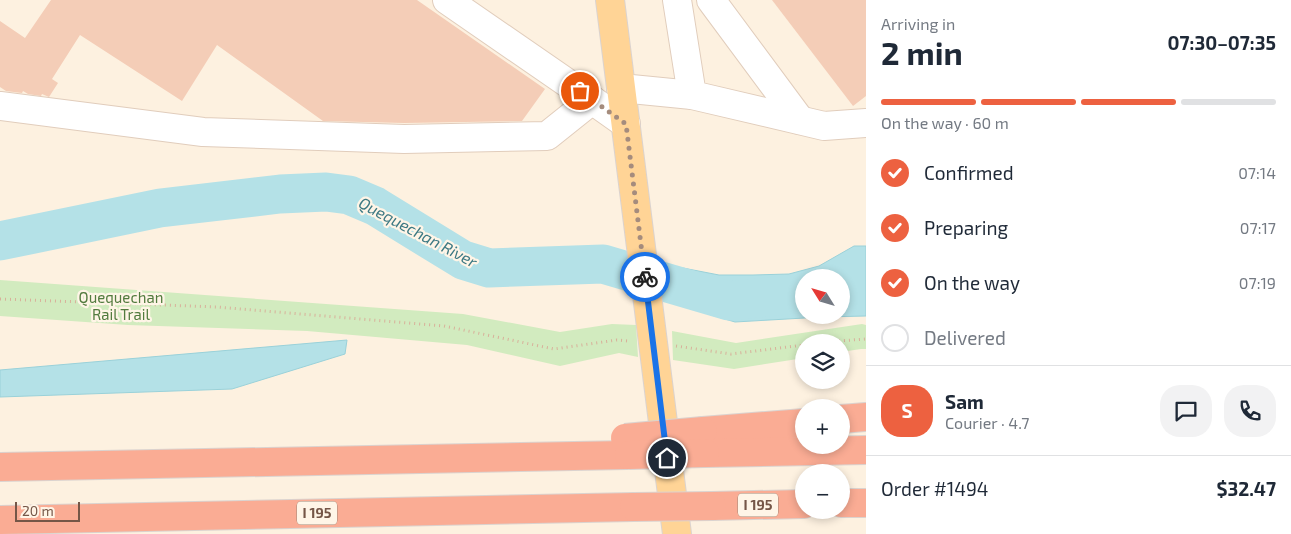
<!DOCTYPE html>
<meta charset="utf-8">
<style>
:root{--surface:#fff;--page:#f2f2f3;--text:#1f2937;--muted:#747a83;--line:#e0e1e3;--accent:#ed6140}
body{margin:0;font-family:"Exo 2",sans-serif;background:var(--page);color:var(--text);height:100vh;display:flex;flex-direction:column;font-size:19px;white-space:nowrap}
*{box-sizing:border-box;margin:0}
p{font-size:16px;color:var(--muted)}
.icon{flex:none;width:28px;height:28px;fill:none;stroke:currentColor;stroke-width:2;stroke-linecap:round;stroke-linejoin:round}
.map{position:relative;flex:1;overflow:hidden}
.side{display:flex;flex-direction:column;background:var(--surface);width:425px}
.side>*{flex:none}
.needle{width:32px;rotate:307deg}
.fabs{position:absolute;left:795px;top:269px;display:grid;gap:10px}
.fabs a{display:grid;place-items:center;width:55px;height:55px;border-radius:50%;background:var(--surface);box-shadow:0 2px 8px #0003;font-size:25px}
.scale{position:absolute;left:15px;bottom:12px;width:65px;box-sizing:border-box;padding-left:5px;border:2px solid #755647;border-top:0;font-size:14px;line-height:18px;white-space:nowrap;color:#755647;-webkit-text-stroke:4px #fff5e7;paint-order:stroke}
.pin{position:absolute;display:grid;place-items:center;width:42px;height:42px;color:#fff;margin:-21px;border:2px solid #fff;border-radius:50%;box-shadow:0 1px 5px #0007}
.courier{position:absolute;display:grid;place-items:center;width:50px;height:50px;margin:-25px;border:4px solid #1a73e8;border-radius:50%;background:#fff;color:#222;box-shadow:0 1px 6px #0007}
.overview em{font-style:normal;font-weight:700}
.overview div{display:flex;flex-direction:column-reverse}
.overview{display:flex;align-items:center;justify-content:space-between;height:85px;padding:0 15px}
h1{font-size:32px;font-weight:700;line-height:38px}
.bar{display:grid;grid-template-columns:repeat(4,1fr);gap:8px 5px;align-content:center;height:60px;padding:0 15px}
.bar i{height:6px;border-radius:4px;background:var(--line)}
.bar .current{background:var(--accent)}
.bar p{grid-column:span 4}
.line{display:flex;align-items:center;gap:12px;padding:0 15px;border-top:1px solid var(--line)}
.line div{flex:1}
.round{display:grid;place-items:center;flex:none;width:52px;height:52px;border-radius:20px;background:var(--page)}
ol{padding:0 15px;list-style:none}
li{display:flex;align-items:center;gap:15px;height:55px}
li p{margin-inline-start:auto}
li .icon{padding:5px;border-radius:50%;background:var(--accent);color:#fff;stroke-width:4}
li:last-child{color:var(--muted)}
li i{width:28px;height:28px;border:2px solid var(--line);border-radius:50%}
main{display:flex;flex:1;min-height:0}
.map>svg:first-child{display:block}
.green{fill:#d2ebbf}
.water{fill:#b4e1e7;stroke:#9ad1d9;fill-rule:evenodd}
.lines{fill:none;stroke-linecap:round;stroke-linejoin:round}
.river{stroke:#b4e1e7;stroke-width:39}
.building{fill:#f4cdb7}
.minor-casing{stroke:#e1cdbc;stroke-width:30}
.major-casing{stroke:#dbd3cf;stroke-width:30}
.highway-casing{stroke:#dbd3cf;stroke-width:30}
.path{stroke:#d8b09a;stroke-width:3;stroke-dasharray:1 4;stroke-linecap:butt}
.minor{stroke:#fff;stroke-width:28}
.major{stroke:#ffd496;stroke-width:28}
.highway{stroke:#faac94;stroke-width:28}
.highway-bridge-casing{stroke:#dbd3cf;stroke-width:30;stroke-linecap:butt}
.highway-bridge{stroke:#faac94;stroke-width:28}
.done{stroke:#a58c7d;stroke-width:5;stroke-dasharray:0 9}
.route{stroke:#1a73e8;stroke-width:6}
.labels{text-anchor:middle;stroke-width:4.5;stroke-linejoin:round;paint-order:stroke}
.shield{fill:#fff5e7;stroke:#9e8677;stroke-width:1}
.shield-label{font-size:14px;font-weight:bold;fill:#755647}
.park-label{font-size:15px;fill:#527b3e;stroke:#fff5e7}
.water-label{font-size:16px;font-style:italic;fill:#3d7983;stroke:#fff5e7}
</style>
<main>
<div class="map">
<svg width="866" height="534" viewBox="0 0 866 534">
<rect width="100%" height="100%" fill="#fdf1e0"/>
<!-- green -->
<g class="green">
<polygon points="0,280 463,314 560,332 612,324 636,325 638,357 619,353 560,366 467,345 307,331 128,325 0,316"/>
<polygon points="862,324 866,325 866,349 861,349 841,352 841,342 804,342 804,358 734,369 673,360 672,331 736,343"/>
</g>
<!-- water -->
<g class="water">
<path d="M854 246H866V316L822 317 735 322 708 314 681 302 683 268 719 275H753L789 274 819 266ZM804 278H841V315H804Z"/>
<polygon points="347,340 345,354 232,389 0,397 0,370"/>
</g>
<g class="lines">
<!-- river -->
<polyline class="river" points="0,241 160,208 280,194 326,192 349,195 375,206 463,260 489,268 603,264 729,301 804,293"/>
</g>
<!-- building -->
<g class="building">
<polygon points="51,0 417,0 545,89 522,121 404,123 323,121 217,45 182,101 80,35 52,79 58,83 49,97 42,94 41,96 28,94 23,91 22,93 6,91 0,87 0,21 25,38"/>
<polygon points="772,0 866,0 866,96 853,106"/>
</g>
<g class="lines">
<defs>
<g id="minor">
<polyline points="447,0 592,100 626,124"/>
<polyline points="677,0 692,95 824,126 866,123"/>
<polyline points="711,0 800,120"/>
<polyline points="621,88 692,95"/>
<polyline points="0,106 203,132 404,139 547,136 592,100"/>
</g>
<polyline id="major" points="610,0 677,534"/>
<g id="highway">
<polyline points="841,419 866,417"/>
<polyline points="703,431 804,423"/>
<polyline points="705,453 866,450"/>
<polyline points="0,467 627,455"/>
<polyline points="841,503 866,503"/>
<polyline points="712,506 804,504"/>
<polyline points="0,520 634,507"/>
</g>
</defs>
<!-- minor casing -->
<use href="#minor" class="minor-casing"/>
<!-- major casing -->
<use href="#major" class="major-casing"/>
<!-- highway casing -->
<use href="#highway" class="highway-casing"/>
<!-- path -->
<g class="path">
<polyline points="0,299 217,307 444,326 554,349 617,340 628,341"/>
<polyline points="824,342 866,339"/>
<polyline points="676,346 731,354 804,345"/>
</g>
<!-- minor -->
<use href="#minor" class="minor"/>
<!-- major -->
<use href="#major" class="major"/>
<!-- highway -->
<use href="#highway" class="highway"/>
<defs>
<g id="highway-bridge">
<polyline points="625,438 703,431"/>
<polyline points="629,455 705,453"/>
<polyline points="634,507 712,506"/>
</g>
</defs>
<!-- highway-bridge casing -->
<use href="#highway-bridge" class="highway-bridge-casing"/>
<!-- highway-bridge -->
<use href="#highway-bridge" class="highway-bridge"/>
</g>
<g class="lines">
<!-- done -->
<polyline class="done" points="580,91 626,124 645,277"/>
<!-- route -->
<polyline class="route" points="645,277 667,458"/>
</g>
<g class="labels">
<!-- shield labels -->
<g class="shield">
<rect x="738" y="493.5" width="40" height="23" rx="4"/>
<rect x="297" y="501.5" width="40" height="23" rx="4"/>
</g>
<g class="shield-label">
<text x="758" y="510">I 195</text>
<text x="317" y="518">I 195</text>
</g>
<!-- park labels -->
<g class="park-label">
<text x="121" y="303">Quequechan<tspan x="121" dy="17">Rail Trail</tspan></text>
</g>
<!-- water labels -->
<g class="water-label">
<text transform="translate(418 232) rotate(28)" y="6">Quequechan River</text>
</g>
</g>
</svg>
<div class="fabs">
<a><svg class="needle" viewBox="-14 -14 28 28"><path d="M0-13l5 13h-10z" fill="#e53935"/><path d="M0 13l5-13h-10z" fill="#747a83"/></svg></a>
<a><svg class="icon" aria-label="layers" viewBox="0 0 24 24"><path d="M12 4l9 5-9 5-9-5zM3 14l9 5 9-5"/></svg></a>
<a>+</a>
<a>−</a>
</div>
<div class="scale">20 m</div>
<div class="pin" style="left:580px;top:91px;background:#ea580c"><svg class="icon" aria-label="bag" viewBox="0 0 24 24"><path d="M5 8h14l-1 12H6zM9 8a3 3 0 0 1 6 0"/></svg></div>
<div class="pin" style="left:667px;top:458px;background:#1f2937"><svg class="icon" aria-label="home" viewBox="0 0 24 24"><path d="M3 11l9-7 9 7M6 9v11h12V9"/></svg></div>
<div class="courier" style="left:645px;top:277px"><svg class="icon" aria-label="bike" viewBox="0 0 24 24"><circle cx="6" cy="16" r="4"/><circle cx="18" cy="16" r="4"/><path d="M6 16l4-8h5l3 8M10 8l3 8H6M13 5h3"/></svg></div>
</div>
<section class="side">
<div class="overview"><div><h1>2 min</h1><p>Arriving in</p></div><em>07:30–07:35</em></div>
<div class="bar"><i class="current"></i><i class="current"></i><i class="current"></i><i></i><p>On the way · 60 m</p></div>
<ol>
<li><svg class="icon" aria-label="check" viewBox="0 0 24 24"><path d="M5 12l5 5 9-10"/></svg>Confirmed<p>07:14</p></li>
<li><svg class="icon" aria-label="check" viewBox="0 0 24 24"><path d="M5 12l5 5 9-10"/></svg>Preparing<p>07:17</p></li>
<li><svg class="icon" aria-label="check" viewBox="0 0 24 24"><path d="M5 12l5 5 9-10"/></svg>On the way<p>07:19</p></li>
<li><i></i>Delivered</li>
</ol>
<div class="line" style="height:90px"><b class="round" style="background:var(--accent);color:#fff">S</b><div><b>Sam</b><p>Courier · 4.7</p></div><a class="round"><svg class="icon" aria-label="chat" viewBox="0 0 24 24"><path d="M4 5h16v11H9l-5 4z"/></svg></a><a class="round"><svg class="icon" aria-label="phone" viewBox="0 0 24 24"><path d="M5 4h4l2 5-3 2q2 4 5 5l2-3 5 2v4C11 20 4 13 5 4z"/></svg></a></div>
<div class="line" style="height:65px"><div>Order #1494</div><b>$32.47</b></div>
</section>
</main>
